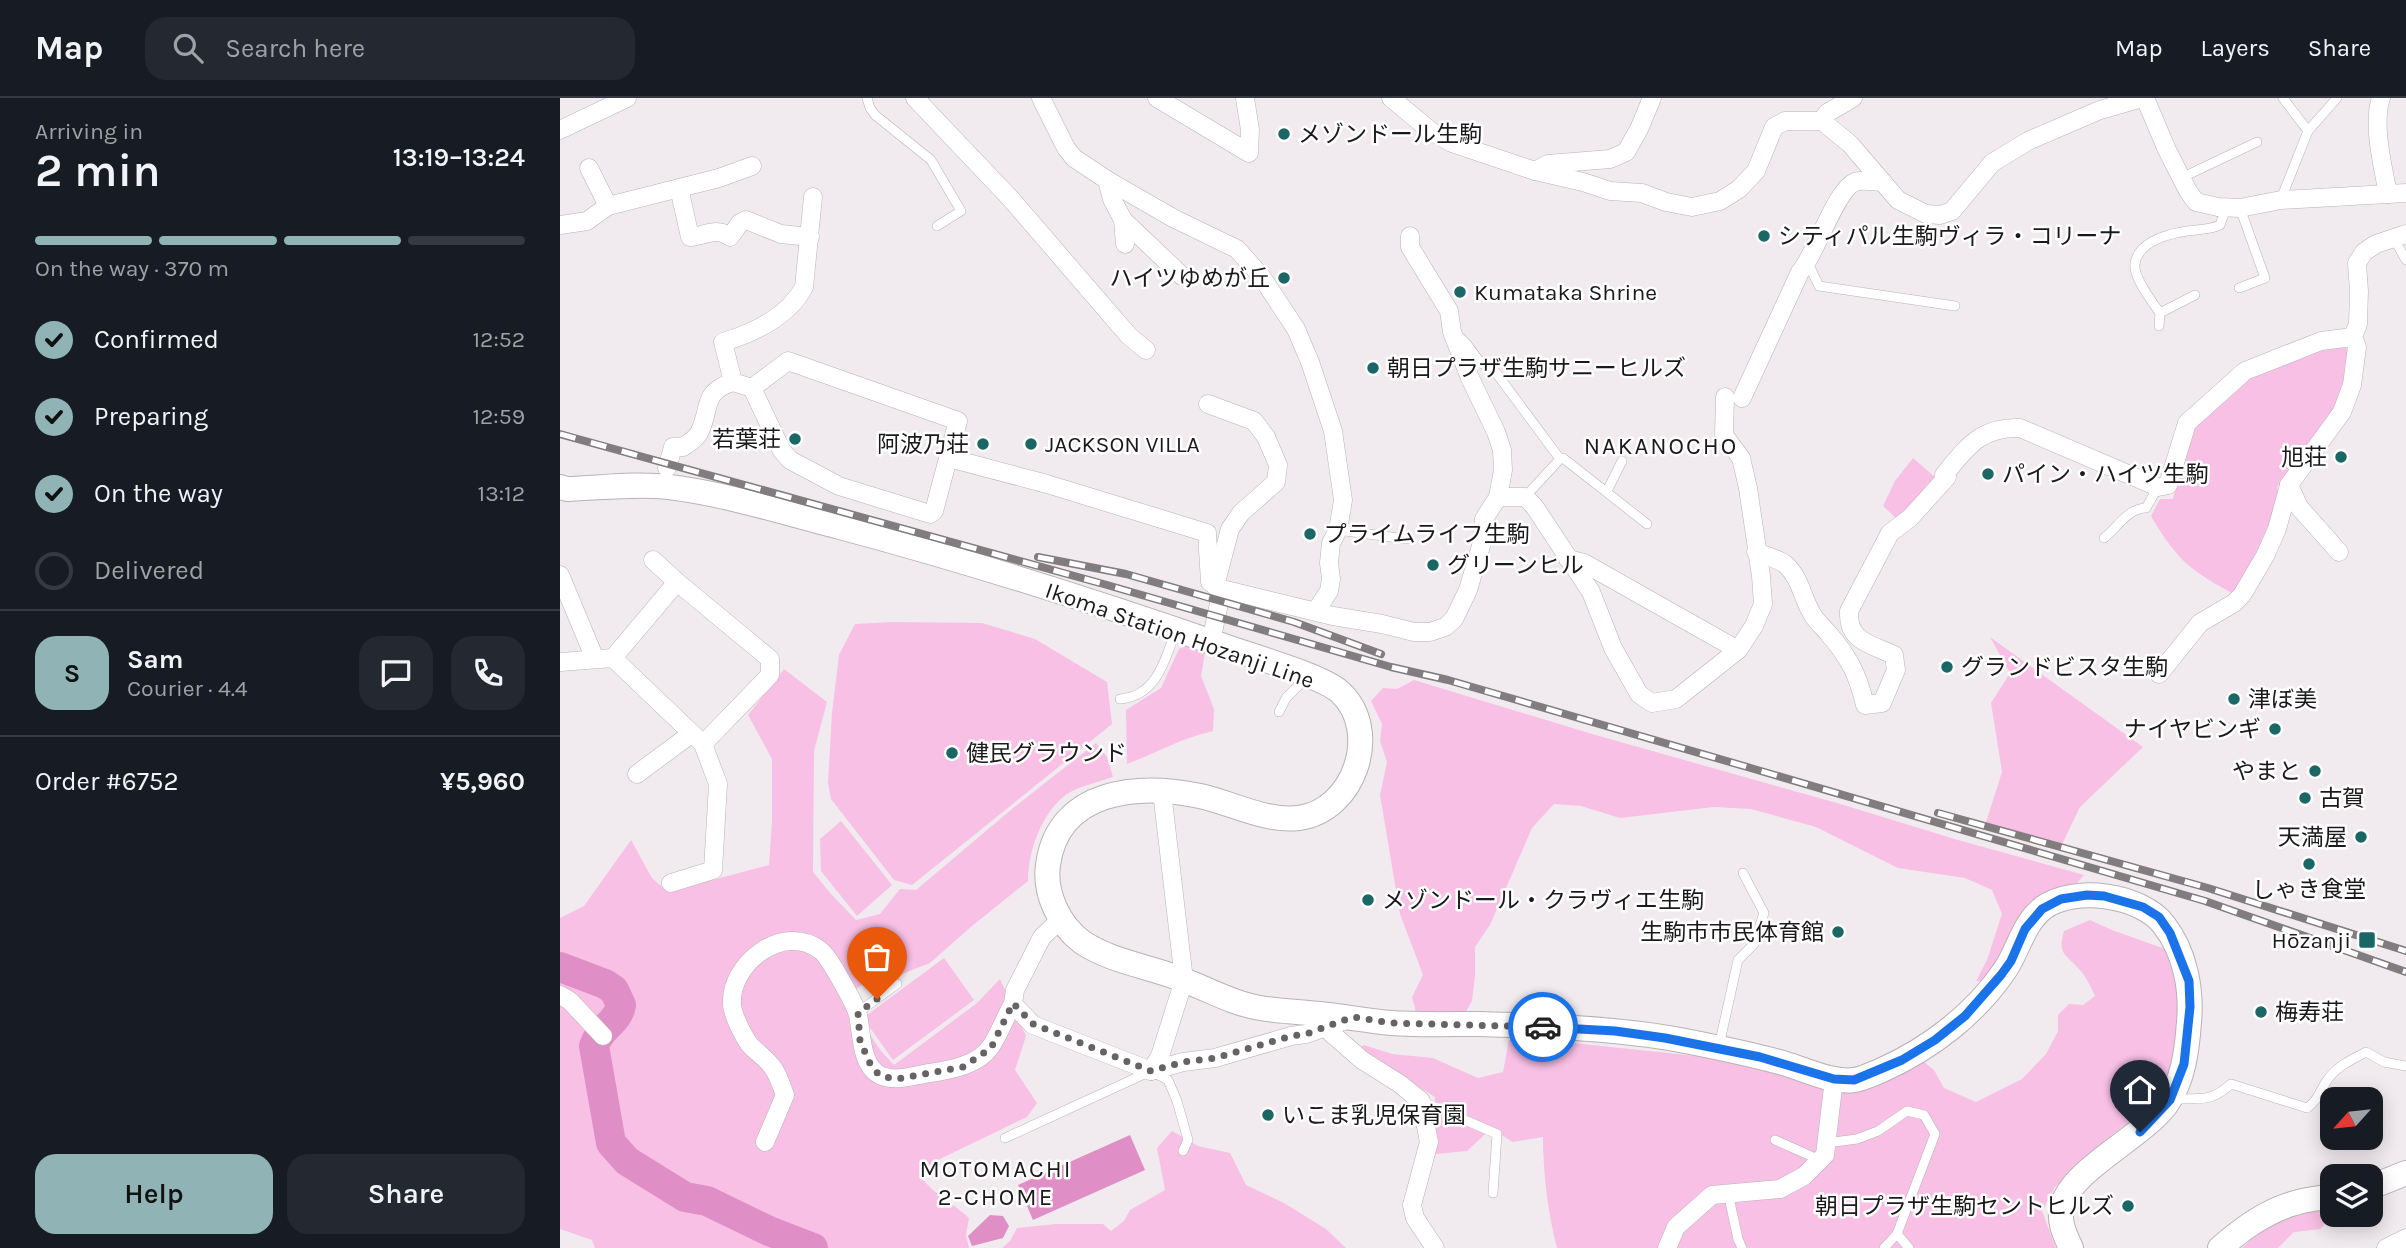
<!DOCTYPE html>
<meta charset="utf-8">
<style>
:root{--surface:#171b24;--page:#242831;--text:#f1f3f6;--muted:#9ea1a6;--line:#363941;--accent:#90b4b5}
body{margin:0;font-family:Karla,"Noto Sans JP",sans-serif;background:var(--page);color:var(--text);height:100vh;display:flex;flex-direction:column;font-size:26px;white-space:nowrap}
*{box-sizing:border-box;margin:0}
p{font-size:23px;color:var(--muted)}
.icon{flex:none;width:38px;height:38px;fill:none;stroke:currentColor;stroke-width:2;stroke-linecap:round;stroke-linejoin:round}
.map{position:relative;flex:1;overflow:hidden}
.side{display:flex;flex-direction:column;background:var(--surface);width:560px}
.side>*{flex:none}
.needle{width:46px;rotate:243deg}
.controls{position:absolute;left:1760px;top:989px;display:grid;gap:14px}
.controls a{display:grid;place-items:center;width:63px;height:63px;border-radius:14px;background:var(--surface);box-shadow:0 4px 18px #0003;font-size:35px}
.pin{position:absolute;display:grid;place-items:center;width:60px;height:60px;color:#fff;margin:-72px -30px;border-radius:50% 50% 50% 0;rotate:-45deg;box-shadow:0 0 7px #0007}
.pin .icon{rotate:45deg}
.courier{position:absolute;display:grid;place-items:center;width:70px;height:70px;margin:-35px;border:5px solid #1a73e8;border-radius:50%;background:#fff;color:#222;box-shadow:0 2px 9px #0007}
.overview em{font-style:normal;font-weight:600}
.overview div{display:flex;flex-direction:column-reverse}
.overview{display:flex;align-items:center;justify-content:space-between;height:119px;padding:0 35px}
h1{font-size:46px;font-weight:600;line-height:52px}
.bar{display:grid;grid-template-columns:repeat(4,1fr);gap:10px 7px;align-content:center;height:84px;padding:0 35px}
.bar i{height:9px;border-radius:5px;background:var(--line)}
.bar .active{background:var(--accent)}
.bar p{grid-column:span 4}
.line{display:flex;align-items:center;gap:18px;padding:0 35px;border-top:2px solid var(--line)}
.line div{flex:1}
.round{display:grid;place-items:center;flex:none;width:74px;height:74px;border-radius:21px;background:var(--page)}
ol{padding:0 35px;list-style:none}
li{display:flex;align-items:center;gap:21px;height:77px}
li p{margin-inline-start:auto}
li .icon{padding:7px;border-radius:50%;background:var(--accent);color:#111;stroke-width:4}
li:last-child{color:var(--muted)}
li i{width:38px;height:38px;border:4px solid var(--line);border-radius:50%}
.cta{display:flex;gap:14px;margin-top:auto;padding:14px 35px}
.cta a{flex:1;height:80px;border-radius:21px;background:var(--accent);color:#111;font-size:28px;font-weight:600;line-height:80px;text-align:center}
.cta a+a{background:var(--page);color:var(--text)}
header{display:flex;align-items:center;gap:42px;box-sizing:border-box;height:98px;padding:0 35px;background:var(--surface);border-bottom:2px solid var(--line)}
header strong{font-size:33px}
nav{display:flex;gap:38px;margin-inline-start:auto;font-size:24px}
.search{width:490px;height:63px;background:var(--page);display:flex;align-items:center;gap:18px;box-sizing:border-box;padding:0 24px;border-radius:21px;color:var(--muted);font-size:26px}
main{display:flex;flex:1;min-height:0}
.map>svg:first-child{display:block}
.green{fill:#f8c0e5}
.water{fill:#df8fc5}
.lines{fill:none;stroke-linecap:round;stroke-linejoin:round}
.river{stroke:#df8fc5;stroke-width:30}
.lane-casing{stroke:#b8b2b6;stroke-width:10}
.street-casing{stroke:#b8b2b6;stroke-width:19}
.secondary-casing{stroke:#b8b2b6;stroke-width:26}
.lane{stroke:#fff;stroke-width:9}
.street{stroke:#fff;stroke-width:18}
.secondary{stroke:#fff;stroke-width:24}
.rail-casing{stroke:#817d7f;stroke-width:8}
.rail{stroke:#fff;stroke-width:5;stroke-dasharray:16;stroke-linecap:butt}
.done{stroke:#666265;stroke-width:7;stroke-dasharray:0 12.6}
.route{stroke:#1a73e8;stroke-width:9}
.poi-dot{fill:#1a6766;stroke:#fff;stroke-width:2.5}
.labels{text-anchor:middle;stroke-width:5;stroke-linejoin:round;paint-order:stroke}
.poi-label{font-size:23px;fill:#1b191a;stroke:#fff;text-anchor:start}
.street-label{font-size:23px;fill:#1b191a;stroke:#fff}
.neighbourhood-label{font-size:24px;letter-spacing:2px;fill:#1b191a;stroke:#fff}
</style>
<header>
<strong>Map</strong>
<div class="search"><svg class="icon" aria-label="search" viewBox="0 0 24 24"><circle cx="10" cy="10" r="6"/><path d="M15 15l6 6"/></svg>Search here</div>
<nav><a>Map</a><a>Layers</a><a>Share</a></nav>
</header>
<main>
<section class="side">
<div class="overview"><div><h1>2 min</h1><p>Arriving in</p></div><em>13:19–13:24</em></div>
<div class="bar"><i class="active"></i><i class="active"></i><i class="active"></i><i></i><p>On the way · 370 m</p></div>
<ol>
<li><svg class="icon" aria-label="check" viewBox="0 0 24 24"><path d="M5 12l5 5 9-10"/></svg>Confirmed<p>12:52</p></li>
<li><svg class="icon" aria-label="check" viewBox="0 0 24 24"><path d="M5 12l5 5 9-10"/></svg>Preparing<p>12:59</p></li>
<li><svg class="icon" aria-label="check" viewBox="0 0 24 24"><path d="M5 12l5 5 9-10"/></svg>On the way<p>13:12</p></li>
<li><i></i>Delivered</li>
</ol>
<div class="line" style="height:126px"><b class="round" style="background:var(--accent);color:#111">S</b><div><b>Sam</b><p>Courier · 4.4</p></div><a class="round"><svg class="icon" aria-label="chat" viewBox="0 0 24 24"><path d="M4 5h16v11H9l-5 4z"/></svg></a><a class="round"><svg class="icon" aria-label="phone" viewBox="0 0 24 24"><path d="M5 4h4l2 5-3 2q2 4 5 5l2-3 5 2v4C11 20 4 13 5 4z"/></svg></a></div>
<div class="line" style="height:91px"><div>Order #6752</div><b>¥5,960</b></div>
<div class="cta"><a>Help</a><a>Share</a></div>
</section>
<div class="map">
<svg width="1846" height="1150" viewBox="0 0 1846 1150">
<rect width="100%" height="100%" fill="#f1ebef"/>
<!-- green -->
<g class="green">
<path d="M1774 246 1788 251V286L1781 288 1786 296 1717 389C1726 420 1693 471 1678 498 1632 474 1618 464 1591 418L1600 401H1613L1624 355 1632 331 1693 276Z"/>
<polygon points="1353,360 1377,381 1337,421 1323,408 1335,383"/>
<polygon points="333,524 422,525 475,541 547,584 552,626 352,787 334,782 271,701 268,685 272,615 279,557 295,526"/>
<polygon points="1430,539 1583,649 1520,709 1502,746 1425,727 1442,674 1431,605 1450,575"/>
<path d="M629 547 645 555 641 578 654 611 653 633C622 640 596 655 567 666L566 612 601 590 619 551Z"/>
<path d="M224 571 267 604 254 653 253 774 271 796 296 822 320 816 340 791 356 792 452 711 536 645 547 659 553 679C539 684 519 688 507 696 481 715 468 754 468 783L412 828 370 865 337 878 324 871 296 891 303 926 321 953 334 967 417 905 440 881 466 938 455 972 477 1005 467 1019 380 1061 359 1076C371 1095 392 1104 409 1120L406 1137 409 1150H35L32 1142 0 1131V820L24 808 71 742 92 780 108 794 209 767 212 723V661L188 617Z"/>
<polygon points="854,582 1032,636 1277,705 1398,742 1524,777 1517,785 1489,793 1423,883 1416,883 1427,862 1442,816 1432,792 1405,780 1338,770 1256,729 1191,711 1154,709 1060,720 1021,708 994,706 972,730 930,827 915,849 915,878 912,903 905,915 856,914 852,899 863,877 840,816 820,697 827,664 820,643 822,626 811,603 823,590 837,591"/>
<polygon points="281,723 332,787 297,818 261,773 260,741"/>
<path d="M1530 822 1552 832 1605 851 1619 890 1615 961 1604 991 1584 1013 1554 1035 1495 1089 1482 1113 1496 1150H997C988 1116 983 1074 983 1039L953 1044 931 1031 907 1053 876 1056 875 999 797 951 804 947 832 956 873 960 918 980 943 974 949 942H985L1145 959 1301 993 1337 979 1362 962 1374 972 1384 990 1416 1004 1462 981 1486 956 1498 933V917L1509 906 1523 907 1535 898C1531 889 1526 879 1520 872 1506 856 1497 857 1504 833Z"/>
<polygon points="384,860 414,902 333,962 303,920"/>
<polygon points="612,1033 638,1048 670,1055 686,1087 724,1105 766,1131 786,1150 442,1150 450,1143 457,1130 496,1126 543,1126 551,1133 564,1123 570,1112 605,1092 597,1050"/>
<polygon points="1758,1109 1766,1117 1766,1124 1761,1131 1734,1134 1718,1150 1682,1150 1707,1127"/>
</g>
<!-- water -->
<g class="water">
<polygon points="570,1037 585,1072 473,1122 458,1087"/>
<polygon points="430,1117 443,1118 449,1128 443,1140 412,1148 408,1138"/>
</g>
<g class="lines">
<!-- river -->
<path class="river" d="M0 869 45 886 54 892 61 907C58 925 40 929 34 948L51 1045 67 1063 125 1099 147 1103 209 1133 253 1150"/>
<defs>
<g id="lane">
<polyline points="307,0 310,10 315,17 371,62 401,113 377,128"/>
<polyline points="1723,0 1748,33"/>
<polyline points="1621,80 1697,44"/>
<polyline points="1721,101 1748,33 1777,0"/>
<polyline points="1836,139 1838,148 1846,162"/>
<polyline points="1248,165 1259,188 1395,208"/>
<polyline points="1679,190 1705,180 1680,110"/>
<path d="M1635 197 1600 215C1592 204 1573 179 1575 166 1578 143 1608 136 1627 133 1639 131 1650 132 1660 127L1666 110"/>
<polyline points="1599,228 1600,215"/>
<path d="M897 237C912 247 915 266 934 272L1000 361 965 399"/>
<polyline points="1000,361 1003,360 1087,426"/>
<polyline points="1047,393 1062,363"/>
<polyline points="778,432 846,441"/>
<path d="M1544 440C1557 430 1568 410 1586 410L1598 389"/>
<path d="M560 601C597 598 605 562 616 532"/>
<polyline points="719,614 726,600 747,579"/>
<polyline points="297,915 337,886"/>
<polyline points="1159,948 1178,862 1194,846 1204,815 1183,775"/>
<path d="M1612 1002C1641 998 1647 1007 1671 986L1747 1010C1758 1002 1759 995 1766 984 1775 969 1791 962 1806 954L1824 964 1846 968"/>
<polyline points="861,1003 937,1036 933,1095"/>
<polyline points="445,1040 591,973 608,982 617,1003 628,1042 623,1053"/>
<polyline points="1215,1042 1260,1062"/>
<polyline points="1266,1045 1297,1041 1318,1033 1347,1013 1364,1017 1375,1036 1337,1136 1324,1150"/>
<polyline points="1168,1095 1178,1141 1182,1150"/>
<polyline points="1337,1136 1349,1150"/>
</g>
<g id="street">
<polyline points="355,0 450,100 569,238 586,252"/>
<polyline points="481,0 506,50 514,60 547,82 552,101 563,122 565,146"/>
<polyline points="597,0 689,55 690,32 685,0"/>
<polyline points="831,0 872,34 892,45 975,73 988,66 1050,61 1066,54 1079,31 1092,0"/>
<polyline points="1585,0 1607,52 1628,93 1636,104 1658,109 1680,110 1721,102 1846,95"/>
<path d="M1821 0C1812 26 1823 69 1828 96"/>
<polyline points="1262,23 1267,15 1293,0"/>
<polyline points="0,32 67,0"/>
<polyline points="29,70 48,108"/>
<polyline points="975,73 1023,84 1050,93 1082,95 1106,104 1132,109 1160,103 1179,91 1196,73 1214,29 1225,23 1262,23 1290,46 1338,102 1366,116 1380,117 1392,113 1432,65 1468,43 1540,12 1582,0"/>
<polyline points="547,82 613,120 677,151 701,178 736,231 750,264 773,333 783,402 778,432 771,445 769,465 771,481 769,493 756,513"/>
<path d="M119 90 130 139C145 138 156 128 170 139L180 125 186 122 221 136 250 139"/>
<polyline points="563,122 622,178"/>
<polyline points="0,127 27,123 48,108 159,80 192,68"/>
<polyline points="850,138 850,149 889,213 892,234 910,280 936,334 942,352 943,372 938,399"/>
<path d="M192 290 228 263 398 323 374 413 370 416 279 388 230 362 222 353 192 290 173 284 163 244C194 235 229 218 244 189L253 99"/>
<path d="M1182 300 1240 174C1256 156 1276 91 1295 84 1303 81 1314 84 1323 84"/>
<polyline points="648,306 694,323 706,339 718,367 716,384 681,415 670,431 655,488 662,491 773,518 822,526 854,534 870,534 885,529 894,521 908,492 921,448 924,421 938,399 965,399 974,408 1031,494 1053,550 1079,596 1092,605 1116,601 1178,552 1194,528 1203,506 1201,478 1188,390 1181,360 1164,337 1165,299"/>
<polyline points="389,360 487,386 647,435 650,484"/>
<path d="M107 370 113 349H123C129 345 137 340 140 333 151 309 142 294 173 284"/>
<path d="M1384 377C1407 349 1420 329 1460 330L1598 389 1608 387 1627 325 1685 273 1761 243 1793 239"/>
<polyline points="1729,387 1739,409 1779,454"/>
<path d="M1196 454C1205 458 1218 460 1226 467 1242 482 1242 502 1254 519 1258 525 1264 530 1268 535 1289 559 1298 577 1305 607L1322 605 1336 572 1334 557C1310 546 1287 543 1289 513L1330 435 1350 420 1387 379"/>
<polyline points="1008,461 1024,465 1178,552"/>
<polyline points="93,462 117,484 210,561 210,577 143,646"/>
<polyline points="0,477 35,561"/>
<polyline points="651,544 662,491"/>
<polyline points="53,560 117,484"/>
<polyline points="0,564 53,560 143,646 158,686 153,772 111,785"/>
<polyline points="1599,576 1640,525 1674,505 1682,497 1705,458 1717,431 1729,387 1782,314 1792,287 1797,249 1793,239 1798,226 1799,193 1797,165 1804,154 1816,146 1846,136"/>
<polyline points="77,676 131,636"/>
<polyline points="501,821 482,839 455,892 453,906 473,927 591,973 623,964 655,960 731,938 746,936 789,921"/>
<polyline points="0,897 10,903 43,938"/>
<polyline points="770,928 771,935 802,962 840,986 861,1003 869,1044 852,1107 855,1120 875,1150"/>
<polyline points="591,973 600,958 624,882 602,694"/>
<path d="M205 1044 225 997C222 989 219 980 215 973 209 962 197 955 189 946 183 937 173 918 172 907 169 866 223 824 260 852 269 858 295 906 298 917 302 935 300 969 322 978 337 984 355 977 370 975 390 972 419 967 431 948 440 935 445 919 453 906"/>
<polyline points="1107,1150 1116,1129 1152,1097 1220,1091 1244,1078 1265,1057 1274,981"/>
<polyline points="1826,1150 1846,1140"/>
</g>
<g id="secondary">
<path d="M0 389 7 391C40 390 76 385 109 389 167 396 224 415 280 429 407 463 534 503 658 546 687 557 759 576 780 594 822 633 794 713 739 720 706 724 672 705 640 698 579 685 498 691 488 767 484 795 499 827 522 844 550 863 587 868 618 880 646 890 671 905 700 910 719 913 739 914 759 916 783 918 807 923 831 925 860 927 890 926 919 926 982 928 1047 930 1109 940 1147 947 1186 955 1223 965 1245 971 1271 985 1294 982 1302 981 1315 975 1322 972 1371 950 1415 916 1445 872 1459 851 1463 826 1483 810 1514 787 1582 797 1604 827 1625 854 1632 891 1629 924 1627 953 1623 984 1606 1007 1580 1041 1512 1071 1502 1108 1498 1123 1505 1137 1511 1150"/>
<polyline points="1811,1089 1846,1075"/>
<path d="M1660 1150C1682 1131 1706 1113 1735 1105 1747 1101 1760 1100 1773 1098"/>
</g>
</defs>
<!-- lane casing -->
<use href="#lane" class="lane-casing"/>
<!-- street casing -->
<use href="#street" class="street-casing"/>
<!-- secondary casing -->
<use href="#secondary" class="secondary-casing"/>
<!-- lane -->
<use href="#lane" class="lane"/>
<!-- street -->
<use href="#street" class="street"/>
<!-- secondary -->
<use href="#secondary" class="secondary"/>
<defs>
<g id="rail">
<polyline points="0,336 547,487 831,569 888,582 1194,671 1645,803 1846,874"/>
<polyline points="478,459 566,476 734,524 821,556"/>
<polyline points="1378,715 1648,790 1846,853"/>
</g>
</defs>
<!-- rail casing -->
<use href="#rail" class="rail-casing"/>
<!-- rail -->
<use href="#rail" class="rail"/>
</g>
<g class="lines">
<!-- done -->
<polyline class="done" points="317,901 298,915 300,943 312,970 321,978 336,981 403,969 431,950 453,905 473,926 591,973 623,964 655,960 731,938 746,936 793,919 832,925 983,929"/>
<!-- route -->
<polyline class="route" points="983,929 1055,933 1105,940 1200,959 1274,981 1294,982 1342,962 1375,942 1405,918 1441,877 1451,863 1465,831 1482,811 1501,801 1527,797 1544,798 1583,809 1599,819 1610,835 1629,883 1630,909 1624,966 1610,1002 1580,1034"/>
</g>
<!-- markers -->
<g class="poi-dot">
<circle cx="724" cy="36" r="7"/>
<circle cx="1204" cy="138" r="7"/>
<circle cx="724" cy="180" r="7"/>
<circle cx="900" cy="194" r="7"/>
<circle cx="813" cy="270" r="7"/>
<circle cx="235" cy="341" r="7"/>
<circle cx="423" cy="346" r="7"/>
<circle cx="471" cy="346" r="7"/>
<circle cx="1781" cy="359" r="7"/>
<circle cx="1428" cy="376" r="7"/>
<circle cx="750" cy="436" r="7"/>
<circle cx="873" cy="467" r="7"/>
<circle cx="1387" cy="569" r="7"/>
<circle cx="1674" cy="601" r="7"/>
<circle cx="1715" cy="631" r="7"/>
<circle cx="392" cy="655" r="7"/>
<circle cx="1755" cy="673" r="7"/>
<circle cx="1745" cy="700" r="7"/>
<circle cx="1801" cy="739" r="7"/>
<circle cx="1749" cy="766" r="7"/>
<circle cx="808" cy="802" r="7"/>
<circle cx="1278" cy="834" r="7"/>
<rect x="1798" y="833" width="18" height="18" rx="3.5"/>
<circle cx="1701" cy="914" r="7"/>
<circle cx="708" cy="1017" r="7"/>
<circle cx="1568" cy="1108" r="7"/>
</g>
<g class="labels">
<!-- poi labels -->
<g class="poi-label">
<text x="738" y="44">メゾンドール生駒</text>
<text x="1218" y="146">シティパル生駒ヴィラ・コリーナ</text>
<text x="710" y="188" text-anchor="end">ハイツゆめが丘</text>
<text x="914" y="202">Kumataka Shrine</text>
<text x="827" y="278">朝日プラザ生駒サニーヒルズ</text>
<text x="221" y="349" text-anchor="end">若葉荘</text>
<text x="409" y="354" text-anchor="end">阿波乃荘</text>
<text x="485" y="354">JACKSON VILLA</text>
<text x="1767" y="367" text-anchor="end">旭荘</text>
<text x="1442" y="384">パイン・ハイツ生駒</text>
<text x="764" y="444">プライムライフ生駒</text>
<text x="887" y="475">グリーンヒル</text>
<text x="1401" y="577">グランドビスタ生駒</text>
<text x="1688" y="609">津ぼ美</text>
<text x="1701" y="639" text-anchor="end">ナイヤビンギ</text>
<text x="406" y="663">健民グラウンド</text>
<text x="1741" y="681" text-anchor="end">やまと</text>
<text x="1759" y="708">古賀</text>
<text x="1787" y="747" text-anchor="end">天満屋</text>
<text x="1749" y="799" text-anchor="middle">しゃき食堂</text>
<text x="822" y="810">メゾンドール・クラヴィエ生駒</text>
<text x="1264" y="842" text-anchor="end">生駒市市民体育館</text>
<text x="1791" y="850" text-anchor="end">Hōzanji</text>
<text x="1715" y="922">梅寿荘</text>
<text x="722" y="1025">いこま乳児保育園</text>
<text x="1554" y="1116" text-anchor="end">朝日プラザ生駒セントヒルズ</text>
</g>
<!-- street labels -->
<g class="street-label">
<text transform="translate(620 537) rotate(19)" y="8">Ikoma Station Hozanji Line</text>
</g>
<!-- neighbourhood labels -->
<g class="neighbourhood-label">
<text x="1101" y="356">NAKANOCHO</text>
<text x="436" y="1079">MOTOMACHI<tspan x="436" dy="28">2-CHOME</tspan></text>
</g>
</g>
</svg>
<div class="controls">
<a><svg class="needle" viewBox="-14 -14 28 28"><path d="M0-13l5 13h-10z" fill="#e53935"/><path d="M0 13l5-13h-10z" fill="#9ea1a6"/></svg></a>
<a><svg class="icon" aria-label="layers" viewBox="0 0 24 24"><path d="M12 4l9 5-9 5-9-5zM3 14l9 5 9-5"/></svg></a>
</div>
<div class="pin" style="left:317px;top:901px;background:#ea580c"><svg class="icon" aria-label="bag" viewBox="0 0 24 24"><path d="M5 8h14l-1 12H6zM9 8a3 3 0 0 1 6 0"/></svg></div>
<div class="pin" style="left:1580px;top:1034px;background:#1f2937"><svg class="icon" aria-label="home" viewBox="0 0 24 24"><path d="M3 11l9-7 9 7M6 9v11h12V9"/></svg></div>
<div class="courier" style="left:983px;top:929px"><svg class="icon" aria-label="car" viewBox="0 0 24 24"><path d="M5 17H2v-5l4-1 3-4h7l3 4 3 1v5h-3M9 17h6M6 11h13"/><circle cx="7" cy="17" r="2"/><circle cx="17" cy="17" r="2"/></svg></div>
</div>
</main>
